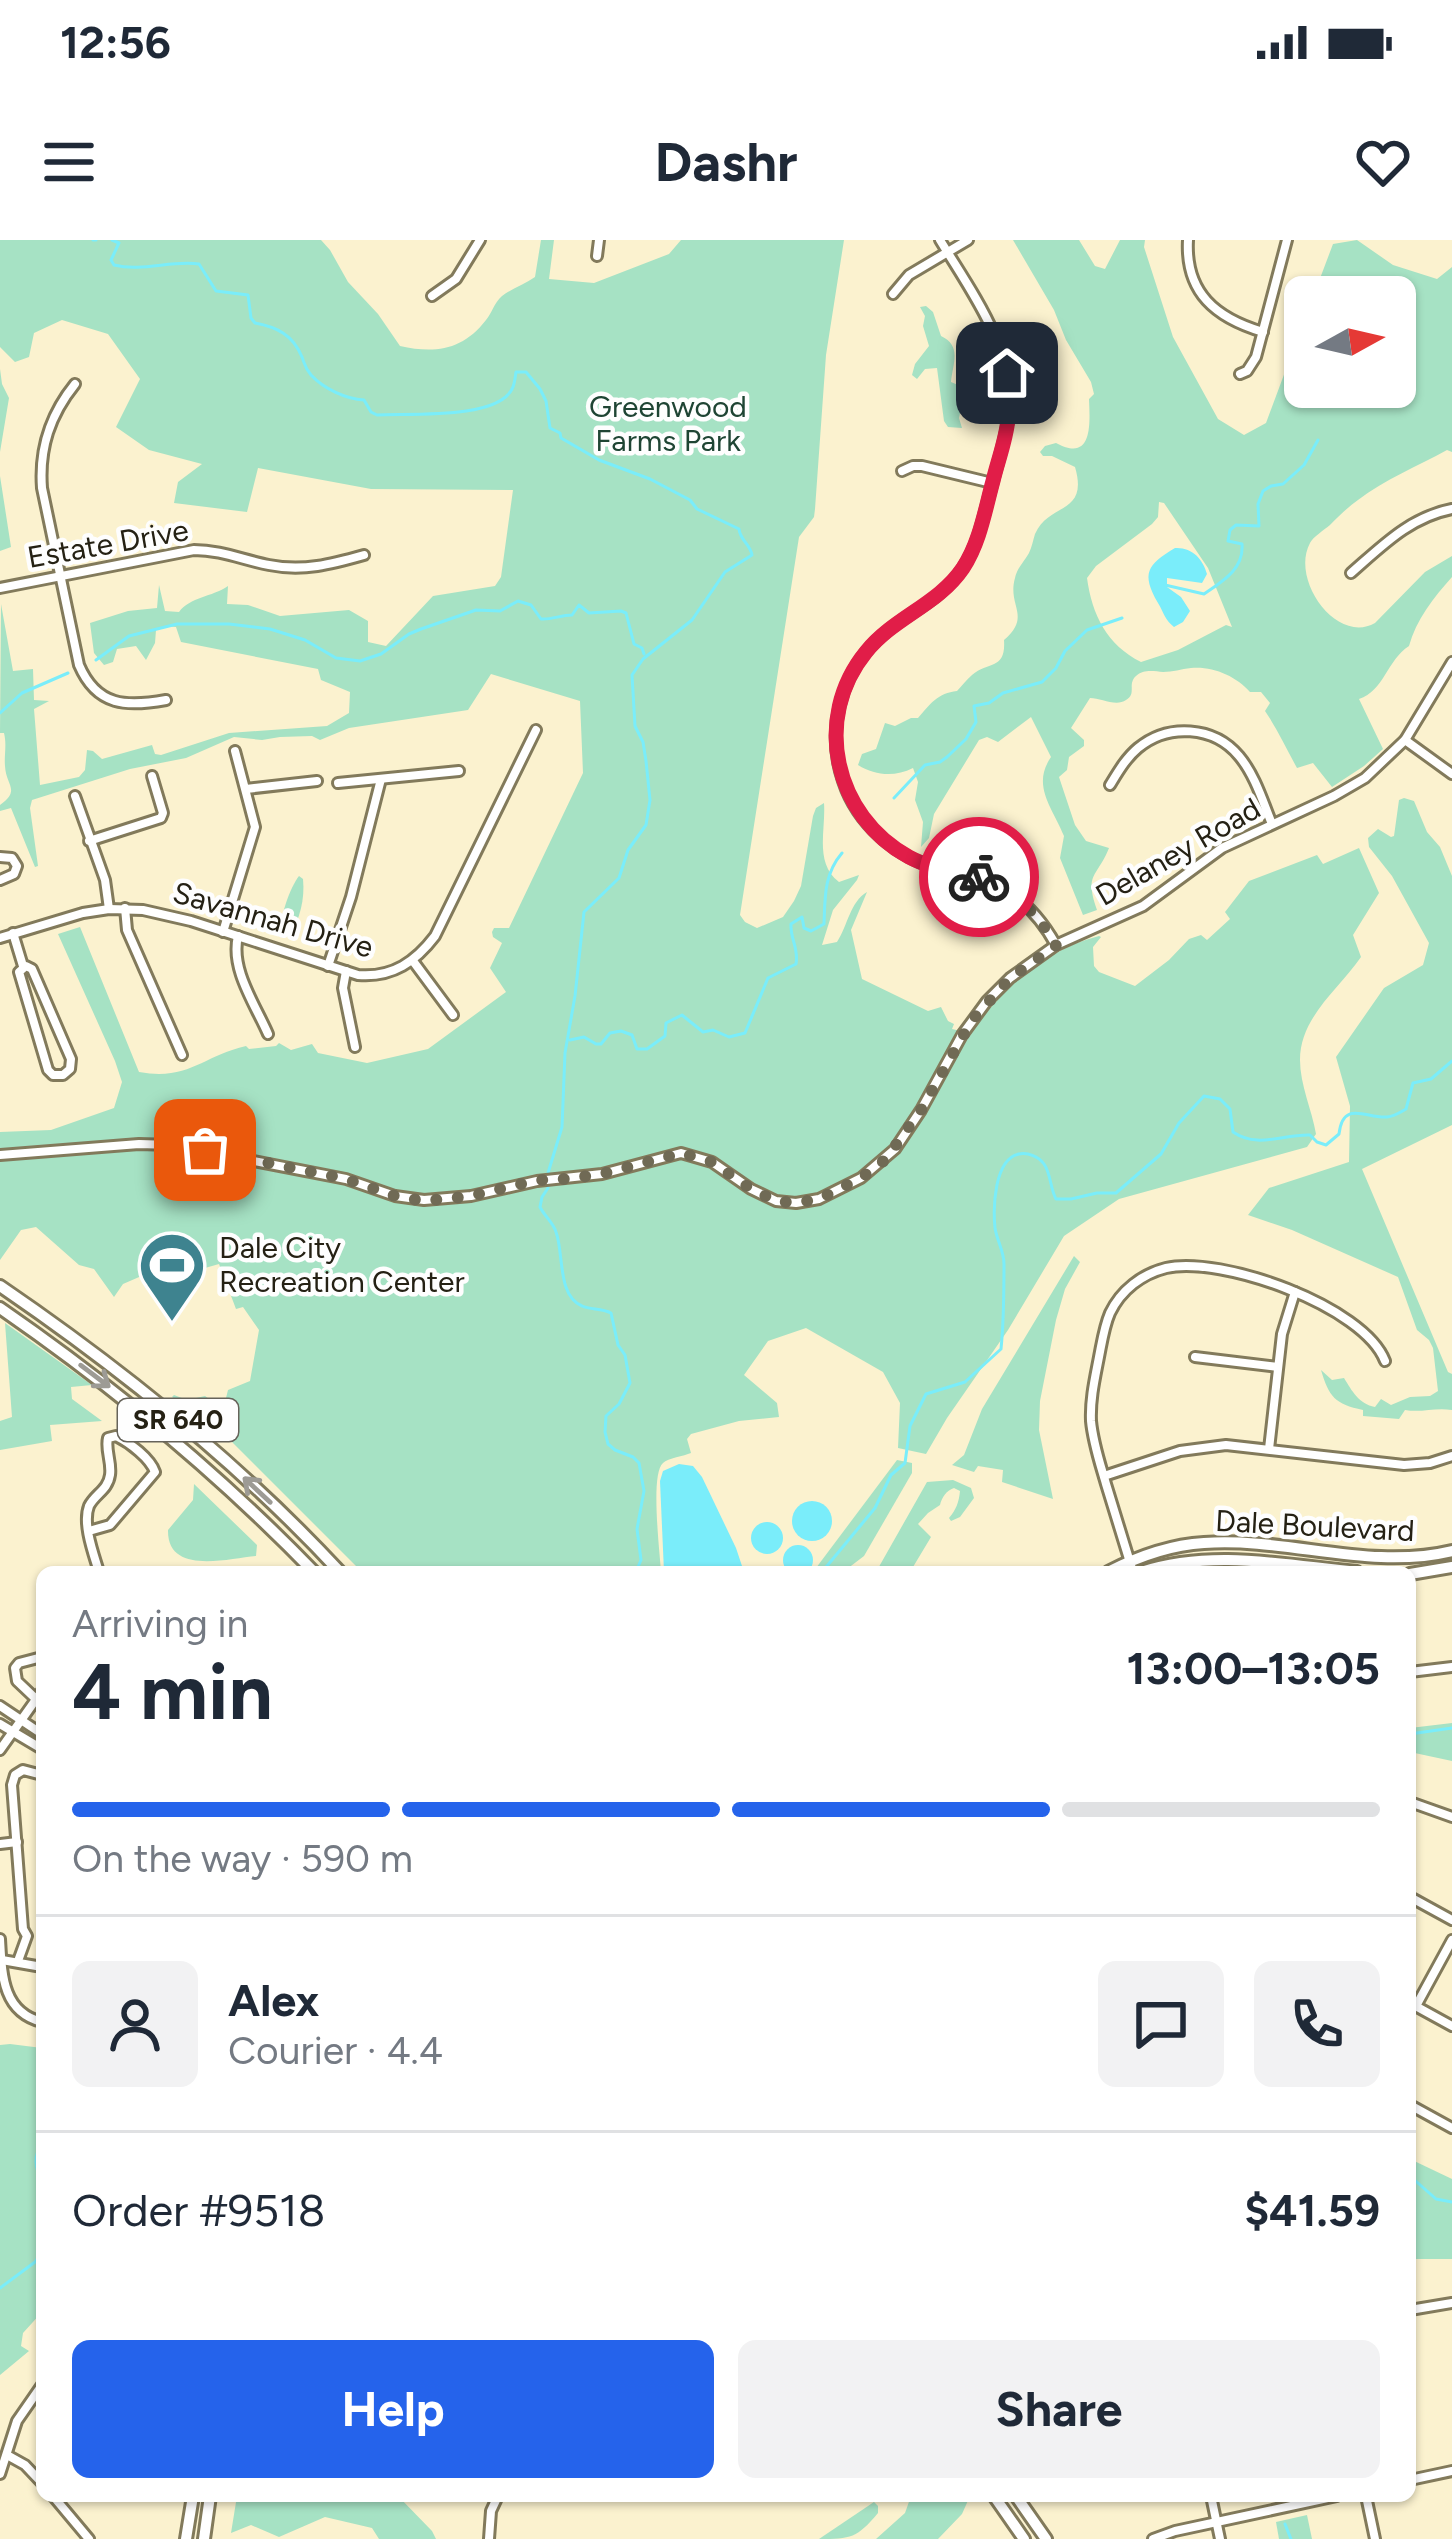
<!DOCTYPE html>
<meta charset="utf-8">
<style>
:root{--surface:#fff;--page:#f2f2f3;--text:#1f2937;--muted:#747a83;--line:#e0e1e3;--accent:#2563eb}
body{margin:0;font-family:Figtree,sans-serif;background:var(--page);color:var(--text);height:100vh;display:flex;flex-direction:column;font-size:45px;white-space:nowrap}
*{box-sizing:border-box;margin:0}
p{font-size:39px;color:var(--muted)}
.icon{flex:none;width:66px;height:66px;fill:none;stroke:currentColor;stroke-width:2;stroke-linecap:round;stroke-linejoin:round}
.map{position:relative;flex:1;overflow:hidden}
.drawer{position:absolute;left:36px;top:1326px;width:1380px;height:936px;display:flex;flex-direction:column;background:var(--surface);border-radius:18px;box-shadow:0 3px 9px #0004}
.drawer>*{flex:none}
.needle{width:78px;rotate:82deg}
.buttons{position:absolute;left:1284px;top:36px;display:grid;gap:24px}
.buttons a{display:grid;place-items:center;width:132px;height:132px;border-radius:18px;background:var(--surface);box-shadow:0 3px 9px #0004;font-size:60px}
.pin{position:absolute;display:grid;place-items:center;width:102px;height:102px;color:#fff;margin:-51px;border-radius:24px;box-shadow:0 6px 18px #0006}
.courier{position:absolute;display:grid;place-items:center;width:120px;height:120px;margin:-60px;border:9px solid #e11d48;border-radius:50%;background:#fff;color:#222;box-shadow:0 3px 15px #0007}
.head em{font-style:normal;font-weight:700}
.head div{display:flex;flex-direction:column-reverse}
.head{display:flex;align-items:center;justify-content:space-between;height:204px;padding:0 36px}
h1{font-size:78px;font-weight:700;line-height:90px}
.bar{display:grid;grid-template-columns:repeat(4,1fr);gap:18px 12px;align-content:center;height:144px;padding:0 36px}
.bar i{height:15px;border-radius:9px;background:var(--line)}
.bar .current{background:var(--accent)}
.bar p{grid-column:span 4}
.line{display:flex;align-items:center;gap:30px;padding:0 36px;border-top:3px solid var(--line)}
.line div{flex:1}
.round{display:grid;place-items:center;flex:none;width:126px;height:126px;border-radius:18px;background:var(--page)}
.primary-button{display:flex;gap:24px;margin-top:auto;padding:24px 36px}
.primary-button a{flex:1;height:138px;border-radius:18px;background:var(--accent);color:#fff;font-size:48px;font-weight:700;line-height:138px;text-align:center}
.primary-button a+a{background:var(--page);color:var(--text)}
.status{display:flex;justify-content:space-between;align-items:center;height:84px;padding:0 60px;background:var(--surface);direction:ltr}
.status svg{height:33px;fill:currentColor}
header{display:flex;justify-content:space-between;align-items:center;height:156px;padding:0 36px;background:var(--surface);font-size:54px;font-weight:700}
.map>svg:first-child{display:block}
.green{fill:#a6e2c4;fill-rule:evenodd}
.water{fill:#7aedfa}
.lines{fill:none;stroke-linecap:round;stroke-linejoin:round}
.stream{stroke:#7aedfa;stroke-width:3}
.minor-casing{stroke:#827a5b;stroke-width:14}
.major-casing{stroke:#827a5b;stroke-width:16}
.minor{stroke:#fff;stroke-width:8}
.major{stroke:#fff;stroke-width:10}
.oneway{stroke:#9d9b95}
.done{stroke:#706a55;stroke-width:12;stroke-dasharray:0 21.6}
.route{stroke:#e11d48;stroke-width:15}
.labels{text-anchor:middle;stroke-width:9;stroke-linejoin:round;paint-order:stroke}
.shield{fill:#fefefe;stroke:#66635a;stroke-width:3}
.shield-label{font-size:27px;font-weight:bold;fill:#252114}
.park-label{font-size:30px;fill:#1f4534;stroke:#fefefe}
.street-label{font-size:30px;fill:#252114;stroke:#fefefe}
.poi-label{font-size:30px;fill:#252114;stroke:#fefefe;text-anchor:start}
</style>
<div class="status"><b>12:56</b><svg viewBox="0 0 49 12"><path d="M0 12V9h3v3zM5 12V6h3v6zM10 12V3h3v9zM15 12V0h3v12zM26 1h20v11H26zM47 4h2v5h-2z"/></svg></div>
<header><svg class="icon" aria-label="menu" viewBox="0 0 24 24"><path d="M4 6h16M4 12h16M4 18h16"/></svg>Dashr<svg class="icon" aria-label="heart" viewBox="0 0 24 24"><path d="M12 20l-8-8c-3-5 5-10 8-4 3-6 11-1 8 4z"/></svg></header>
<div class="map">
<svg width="1452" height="2299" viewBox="0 0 1452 2299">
<rect width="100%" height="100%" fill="#fbf2cf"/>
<!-- green -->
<g class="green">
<path d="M0 0H321L330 10 348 42 378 74 400 106C435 114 463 110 486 80 492 73 494 63 502 56 511 49 525 44 535 37L541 0H554L549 39 594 43 669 14 681 0H844L826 115 815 269 814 277 799 297 740 675 745 682 757 688 783 677 794 661 801 646 813 576 816 568 824 563C826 590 814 623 839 642L859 635 857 640 833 670 822 705 837 702C848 685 850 662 867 652L851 690 862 739 928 771 941 767 948 781 954 784 952 789 970 793C1004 748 1043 710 1099 696L1101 697 1093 707 1094 726 1099 732 1135 746 1169 720 1189 699 1201 695 1207 700 1230 679 1225 672 1249 641 1317 615 1323 624 1359 608 1379 653 1353 695 1361 717C1339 749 1300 777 1300 820 1300 845 1312 870 1316 894L1307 907 1119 959 1064 996 1008 1090 947 1178 926 1214 898 1208 900 1163 883 1132 806 1088 768 1101 744 1135 777 1163 779 1177 739 1181 691 1194 687 1199 691 1213C684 1216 668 1218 663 1223 650 1234 660 1313 661 1332H362L229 1199 235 1190 197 1178 172 1157 174 1155 187 1160 205 1156 212 1161 225 1162 228 1150 250 1141 259 1090 243 1067 236 1069 219 1024 170 1038 153 1031 123 1044 114 1057 94 1029 79 1025 36 987 21 990 0 1020V892L51 890 114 868 122 842 115 821 58 694 80 687 139 832C189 841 202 816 246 806L249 809 276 806 279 803 291 810 312 804 318 813 367 823 428 809 506 752 490 728 502 703 493 697 492 692 494 688H509L583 533 580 461 491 434 468 470 349 488 320 500 312 496 280 497 262 500 234 497 186 518 130 529 32 560 30 568 38 626 35 627 11 568 0 571V565C21 550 6 546 5 526 4 514 7 505 4 493H0L1 364 13 431 33 429 34 460 49 461 34 469 40 545 79 537 85 530 87 510 93 511 102 519 152 505 155 514 161 515 229 493 327 486 349 473 350 452 321 440 318 429 181 402 176 387 165 386 156 390 155 403 146 420 136 406 117 409 113 422 104 425 94 413 90 383 128 371 157 368 159 345 165 371 179 372C190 357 212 357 228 346L227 364 248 365 280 376 349 370 368 381V402L386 406 433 356 495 346 501 337 513 250 371 249 258 228 247 272 174 263 178 242 202 224 149 210 116 187 140 139 108 94 62 80 34 93 29 117 15 122 0 107Z"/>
<path d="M1013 0H1079L1095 26 1105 29 1120 0H1145L1144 7 1173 97 1218 179 1244 195 1266 183 1305 78V147H1395V57H1313L1333 4 1357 0 1393 25 1437 39 1452 27V212L1447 210C1418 226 1384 240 1358 260 1348 267 1339 276 1330 285 1324 290 1313 297 1310 303 1290 340 1337 405 1375 383L1425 332 1452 316V337C1434 357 1416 380 1409 406 1387 420 1384 451 1359 459L1383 509 1364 526 1332 547 1313 523 1297 528C1286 508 1278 490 1265 471L1270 463 1261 452H1250C1236 436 1213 426 1191 428 1181 429 1173 432 1163 432 1154 431 1143 429 1136 436 1127 444 1137 454 1126 460 1116 467 1101 458 1090 458L1071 488 1084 500V506L1069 517 1067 530 1059 537 1075 585 1086 601 1109 608C1097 638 1084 633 1097 670L1083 675 1060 618 1064 596C1053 568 1031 546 1051 517L1031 477 998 502 987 497 979 500 934 574 929 598 921 607 923 582 915 560 918 542 913 528C895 537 876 536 858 525L862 514 876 509 885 483 895 486 911 478H918C930 464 938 453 957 451 962 446 966 440 972 435 989 421 1006 430 1004 400 1032 376 1007 366 1015 338 1017 328 1024 322 1029 313 1032 307 1033 300 1035 294 1049 262 1089 275 1075 227L1052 216H1043L1040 212 1045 206 1056 203C1093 223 1090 184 1089 159L1094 154 1091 142 1066 100 1054 70ZM1159 262 1164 263 1208 328 1232 387 1226 385 1178 410 1141 422C1107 405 1092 375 1087 338L1096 326 1152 284 1158 277Z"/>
<path d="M926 66 933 72 941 96C962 106 953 123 951 142L965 148 959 178 962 188 948 187 944 181 937 128 925 129 917 139 912 135 915 124 929 106 923 86 925 76 920 67Z"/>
<polygon points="0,129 2,144 9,158 0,212 0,236 11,307 0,311"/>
<path d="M1404 558 1414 561 1427 592 1440 607 1452 636V885L1362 929 1448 1132 1452 1134V1170C1435 1167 1422 1173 1405 1170L1399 1179 1363 1176V1170C1335 1164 1329 1157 1321 1130L1332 1140 1344 1138C1352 1151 1359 1164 1375 1167L1381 1159 1391 1165 1410 1157 1430 1156 1438 1151 1433 1108 1429 1100 1417 1090 1398 1037 1292 990 1248 975 1269 948 1349 922 1350 866 1336 817 1384 748 1423 725 1429 703 1392 636 1369 607 1368 598 1378 589 1391 597 1394 596 1399 560Z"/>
<path d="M299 636 303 639C305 659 300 679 289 697L279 693C281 676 289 649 299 636Z"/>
<polygon points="1074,1016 1080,1022 1065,1049 1056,1080 1040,1161 1039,1190 1053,1259 1002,1242 1003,1230 978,1226 974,1232 952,1225 964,1215 982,1169"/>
<polygon points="5,1083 92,1145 71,1147 72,1159 102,1181 50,1185 52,1201 0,1210 0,1181 12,1177"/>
<polygon points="897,1220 912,1223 912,1233 864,1316 843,1332 813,1332"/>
<path d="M953 1240 971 1248 974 1258 960 1277 951 1281 949 1278C956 1270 959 1262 960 1251L954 1248C946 1251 942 1257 940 1265L928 1273 918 1284 931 1297 910 1332H876L927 1242Z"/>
<path d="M194 1244 257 1305 256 1316C226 1319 167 1335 168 1290L193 1260Z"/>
<polygon points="1452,1483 1452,1521 1410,1512 1410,1488"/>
<polygon points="10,1804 42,1808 42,2072 23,2093 21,2106 29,2111 0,2135 0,1805"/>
<polygon points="1410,1919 1452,1939 1452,2019 1410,2019"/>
<polygon points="237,2256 398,2256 432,2291 436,2299 379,2299 372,2288 325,2277 279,2297 251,2285 231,2293"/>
<polygon points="911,2256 970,2256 962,2274 938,2299 876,2299 905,2273"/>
<path d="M874 2262 878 2266V2273C857 2298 851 2299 819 2299Z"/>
<polygon points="1307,2275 1312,2299 1279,2299 1276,2282"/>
</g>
<!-- water -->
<g class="water">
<path d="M1175 308C1192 307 1203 319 1207 334L1202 343 1167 338V347L1181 357 1190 371 1183 382 1174 387C1165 380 1164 373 1158 363 1141 333 1147 325 1175 308Z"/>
<polygon points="679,1224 693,1226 702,1237 736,1308 744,1332 664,1332 660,1241 663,1231"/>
<circle cx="812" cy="1281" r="20"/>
<circle cx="767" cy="1298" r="16"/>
<circle cx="798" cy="1320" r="15"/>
</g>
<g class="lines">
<!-- stream -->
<g class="stream">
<polyline points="93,0 96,0"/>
<path d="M112 0 119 3 111 20 114 25C142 32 172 20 199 24L216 51 248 55 251 78 255 83C277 87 293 95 302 117 305 125 305 128 311 135 324 149 346 159 364 160L371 172 377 175C407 173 497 180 512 149 515 144 515 137 516 132H526L540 149 546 161 550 188 560 193 561 198 599 220 650 239 690 260 697 269 739 289C740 300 750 304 752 315L725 332 692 380 643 419 632 435 635 486 643 502 646 521 650 560 646 585 628 610 619 638 584 672 575 756 565 813 562 887 548 933V948L542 957 540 967C545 977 553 982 556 992 564 1013 557 1056 582 1066 591 1070 601 1068 611 1073L618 1105 625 1115 630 1143 619 1164 606 1176 605 1192 608 1204 615 1210 633 1217 639 1223 644 1251 637 1289 641 1320 638 1327 629 1332"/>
<path d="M1165 345 1204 354C1223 341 1244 329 1242 304L1228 301 1230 290 1236 285 1259 286 1258 264 1263 251 1271 246 1283 244 1304 225 1318 200"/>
<path d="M96 420 129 396 177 384H229L270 389 305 400 336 418 360 421 381 414 409 394 421 389 476 370 500 371 518 361 531 365 541 379C551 380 561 375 572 375L579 365 589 373 621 371 626 373 634 404 642 408 644 414"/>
<polyline points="0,473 22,453 68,433"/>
<polyline points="894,558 925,525 940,522 947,517 966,499 976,482 974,466 989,463 1003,453 1042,442 1056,428 1065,411 1087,390 1122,378"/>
<path d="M570 800 584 797 596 804H601L610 793 621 791 632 795 637 809H647L665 796 666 783 682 775 703 792 713 790 729 797 745 793 768 738 796 724C799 708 790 699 791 684L802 677 804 688 811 691 824 684C825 657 824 634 842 613"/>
<path d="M822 1332 875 1268 891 1235 905 1223 910 1186 926 1154 965 1142 1001 1109C1004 1080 1004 1053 1004 1024 1004 1011 997 1001 995 988 993 968 994 919 1019 914 1028 912 1039 917 1044 924 1051 934 1050 948 1056 959H1071L1097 953H1116L1161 914 1179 883 1204 856 1220 859 1230 869 1233 892C1258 909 1282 894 1310 895L1317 902 1326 905 1339 894C1343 859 1367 879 1387 877 1395 876 1399 873 1406 869L1413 843 1431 839 1452 821"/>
<polyline points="1410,1494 1452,1488"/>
<path d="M42 1904C34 1915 34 1928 42 1939"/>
<polyline points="1410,1936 1436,1959 1452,1962"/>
<polyline points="0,2048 35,2022 42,2012"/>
<polyline points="1285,2284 1291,2299"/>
</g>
<defs>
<g id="minor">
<path d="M940 0C972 53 1015 109 1009 174 1006 198 998 221 992 245 983 277 978 311 956 337 936 362 908 373 885 393 842 428 825 488 843 541 857 584 896 618 940 629 958 633 976 635 993 643 1021 656 1041 678 1056 705"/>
<path d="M1188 0C1185 53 1216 78 1263 92"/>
<polyline points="597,16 599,0"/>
<polyline points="893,54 909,35 968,0"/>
<polyline points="432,56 456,39 480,0"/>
<polyline points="1240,134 1247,131 1256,117 1287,0"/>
<path d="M75 144C50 175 39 208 42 248L79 425C97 467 127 467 166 460"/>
<polyline points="902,231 913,226 922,226 992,243"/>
<path d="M1351 333C1382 306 1410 277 1452 269"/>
<path d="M0 348 194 310C221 310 243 320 269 325 303 332 332 324 364 315"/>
<polyline points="1405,500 1452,534"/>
<polyline points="338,543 459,531"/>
<path d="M1110 545C1118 532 1126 518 1138 508 1168 483 1214 486 1239 516 1255 535 1263 562 1272 584"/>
<polyline points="246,549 317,541"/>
<polyline points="75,556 105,640 109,669"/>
<polyline points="89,601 161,578 163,573 152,536"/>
<polyline points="0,617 12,618 17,626 14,634 0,640"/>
<polyline points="125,668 127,690 182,815"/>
<polyline points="223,692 255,587 235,511"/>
<polyline points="13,693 23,726"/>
<path d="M238 696C230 729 255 764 268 794"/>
<path d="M0 698 83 673 109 669 143 670 191 681 358 735C393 738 416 721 435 696L536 490"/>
<polyline points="413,721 453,775"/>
<polygon points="26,726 32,729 71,819 70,829 63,835 53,835 48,830 19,732"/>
<polyline points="328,726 351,657 381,539"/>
<polyline points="346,731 343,748 355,807"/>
<polyline points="0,915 139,904 172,905 346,939 395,956 424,960 471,956 537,941 602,934 681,913 712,922 751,949 776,961 796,963 819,959 861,938 895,909 921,870 962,795 987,761 1010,738 1056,705 1143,666 1222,608 1334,556 1365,538 1405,500 1452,422"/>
<polyline points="1195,1117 1278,1127"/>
<polyline points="1269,1209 1282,1094 1295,1052"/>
<polyline points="1104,1236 1180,1211 1226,1205 1404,1225 1430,1223 1452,1216"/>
<path d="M89 1291 110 1285 155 1232C150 1218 130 1203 116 1196L108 1198C105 1210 112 1222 110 1235 108 1250 95 1254 89 1266 82 1284 94 1315 99 1332"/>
<path d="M1133 1332C1124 1303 1115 1273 1106 1244 1100 1223 1093 1203 1091 1181 1090 1159 1095 1138 1099 1117 1102 1102 1104 1087 1110 1073 1121 1050 1142 1034 1166 1028 1220 1015 1364 1066 1385 1121"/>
<polyline points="1410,1432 1452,1427"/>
<polyline points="36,1459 17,1441 15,1428 19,1423 42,1417"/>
<polyline points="0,1466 42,1494"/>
<polyline points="0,1484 42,1509"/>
<polyline points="0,1510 42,1451"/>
<polyline points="1410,1562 1452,1577"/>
<polyline points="0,1604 17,1602"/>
<polyline points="1410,1657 1452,1680"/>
<path d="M0 1699C2 1734 2 1772 42 1782"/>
<polyline points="2,1720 42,1727"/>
<polyline points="18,1721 27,1696 23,1689 12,1545 15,1535 23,1530 42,1535"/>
<polyline points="1410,1763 1452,1786"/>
<polyline points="1416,1766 1452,1700"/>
<polyline points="1410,1865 1452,1888"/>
<polyline points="1410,2070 1452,2063"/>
<polyline points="7,2215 25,2225 42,2243"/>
<polyline points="0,2234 17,2181 42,2145"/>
<polyline points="1410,2240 1452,2231"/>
<polyline points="53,2256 89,2299"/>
<polyline points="1211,2256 1220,2299"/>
<polyline points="1366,2256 1375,2299"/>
<polyline points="489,2299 491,2271 498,2256"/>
<polyline points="1153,2299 1175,2291 1337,2256"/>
</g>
<g id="major">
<path d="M0 1046C123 1130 239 1223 340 1332"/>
<path d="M0 1068C113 1146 218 1233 314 1332"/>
<path d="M1108 1332C1139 1316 1169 1305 1204 1303 1288 1297 1369 1331 1452 1311"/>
<path d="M1141 1332C1213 1309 1284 1325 1357 1332"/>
<polyline points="1410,1334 1452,1327"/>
<polyline points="994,2256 1024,2299"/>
<polyline points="1016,2256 1046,2299"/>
<polyline points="186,2299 193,2256"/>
<polyline points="204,2299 210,2256"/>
</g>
</defs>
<!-- minor casing -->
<use href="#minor" class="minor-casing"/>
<!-- major casing -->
<use href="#major" class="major-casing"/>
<!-- minor -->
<use href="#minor" class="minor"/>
<!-- major -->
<use href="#major" class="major"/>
</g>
<!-- one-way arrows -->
<defs><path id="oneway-shaft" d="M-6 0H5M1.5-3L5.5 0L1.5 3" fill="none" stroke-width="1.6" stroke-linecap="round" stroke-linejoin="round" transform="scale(3)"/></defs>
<g class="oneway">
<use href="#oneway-shaft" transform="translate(95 1136) rotate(37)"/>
<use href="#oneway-shaft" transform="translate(257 1250) rotate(-137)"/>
</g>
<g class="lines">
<!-- done -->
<path class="done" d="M205 910 346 939 395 956 424 961 471 956 538 940H557L602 934 681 913 712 922 751 949 776 961 796 963 819 959 861 938 886 919 921 870 972 780 1010 738 1056 706C1038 673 1014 652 979 637"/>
<!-- route -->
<path class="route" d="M979 637C955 631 931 629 909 617 834 576 812 478 866 412 894 377 938 365 963 328 980 302 985 270 993 241 998 220 1006 200 1008 179 1010 163 1009 148 1007 133"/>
</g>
<!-- icons -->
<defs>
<symbol id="stadium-pin" viewBox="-11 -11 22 30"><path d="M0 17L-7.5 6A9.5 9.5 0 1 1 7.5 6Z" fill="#3e838f" stroke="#fefefe"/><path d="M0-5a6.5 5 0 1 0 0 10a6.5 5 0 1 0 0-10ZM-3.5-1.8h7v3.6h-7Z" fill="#fff"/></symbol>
</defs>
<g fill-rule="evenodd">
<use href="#stadium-pin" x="134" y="987" width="76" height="104"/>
</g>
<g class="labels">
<!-- shield labels -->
<rect class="shield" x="118" y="1159" width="120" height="42" rx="9"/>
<g class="shield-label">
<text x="178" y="1189">SR 640</text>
</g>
<!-- park labels -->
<g class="park-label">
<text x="668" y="177">Greenwood<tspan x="668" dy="34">Farms Park</tspan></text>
</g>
<!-- street labels -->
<g class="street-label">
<text transform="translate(108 304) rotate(-10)" y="10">Estate Drive</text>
<text transform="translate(1178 612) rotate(-30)" y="10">Delaney Road</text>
<text transform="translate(273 680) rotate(16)" y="10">Savannah Drive</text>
<text transform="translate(1315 1286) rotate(3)" y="10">Dale Boulevard</text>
</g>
<!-- poi labels -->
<g class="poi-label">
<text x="219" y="1018">Dale City<tspan x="219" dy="34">Recreation Center</tspan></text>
</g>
</g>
</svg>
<div class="buttons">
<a><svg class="needle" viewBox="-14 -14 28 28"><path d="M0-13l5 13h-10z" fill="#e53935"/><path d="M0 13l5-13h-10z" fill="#747a83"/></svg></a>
</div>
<div class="pin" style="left:205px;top:910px;background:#ea580c"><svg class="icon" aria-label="bag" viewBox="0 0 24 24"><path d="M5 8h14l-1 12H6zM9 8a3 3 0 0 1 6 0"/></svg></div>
<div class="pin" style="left:1007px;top:133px;background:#1f2937"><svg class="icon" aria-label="home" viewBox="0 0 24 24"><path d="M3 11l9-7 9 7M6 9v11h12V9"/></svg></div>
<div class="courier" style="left:979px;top:637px"><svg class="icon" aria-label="bike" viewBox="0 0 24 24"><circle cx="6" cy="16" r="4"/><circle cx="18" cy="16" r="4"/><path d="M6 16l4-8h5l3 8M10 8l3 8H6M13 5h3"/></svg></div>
<section class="drawer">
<div class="head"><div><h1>4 min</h1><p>Arriving in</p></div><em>13:00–13:05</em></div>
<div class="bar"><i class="current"></i><i class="current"></i><i class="current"></i><i></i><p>On the way · 590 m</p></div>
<div class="line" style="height:216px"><a class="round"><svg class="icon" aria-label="person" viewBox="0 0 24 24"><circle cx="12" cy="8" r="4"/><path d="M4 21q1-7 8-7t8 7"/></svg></a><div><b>Alex</b><p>Courier · 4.4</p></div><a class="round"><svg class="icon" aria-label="chat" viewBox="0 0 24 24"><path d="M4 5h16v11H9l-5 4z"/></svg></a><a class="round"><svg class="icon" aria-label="phone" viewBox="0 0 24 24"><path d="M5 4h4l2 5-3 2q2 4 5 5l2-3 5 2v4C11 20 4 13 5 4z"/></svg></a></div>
<div class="line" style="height:156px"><div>Order #9518</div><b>$41.59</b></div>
<div class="primary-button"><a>Help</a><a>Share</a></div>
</section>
</div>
